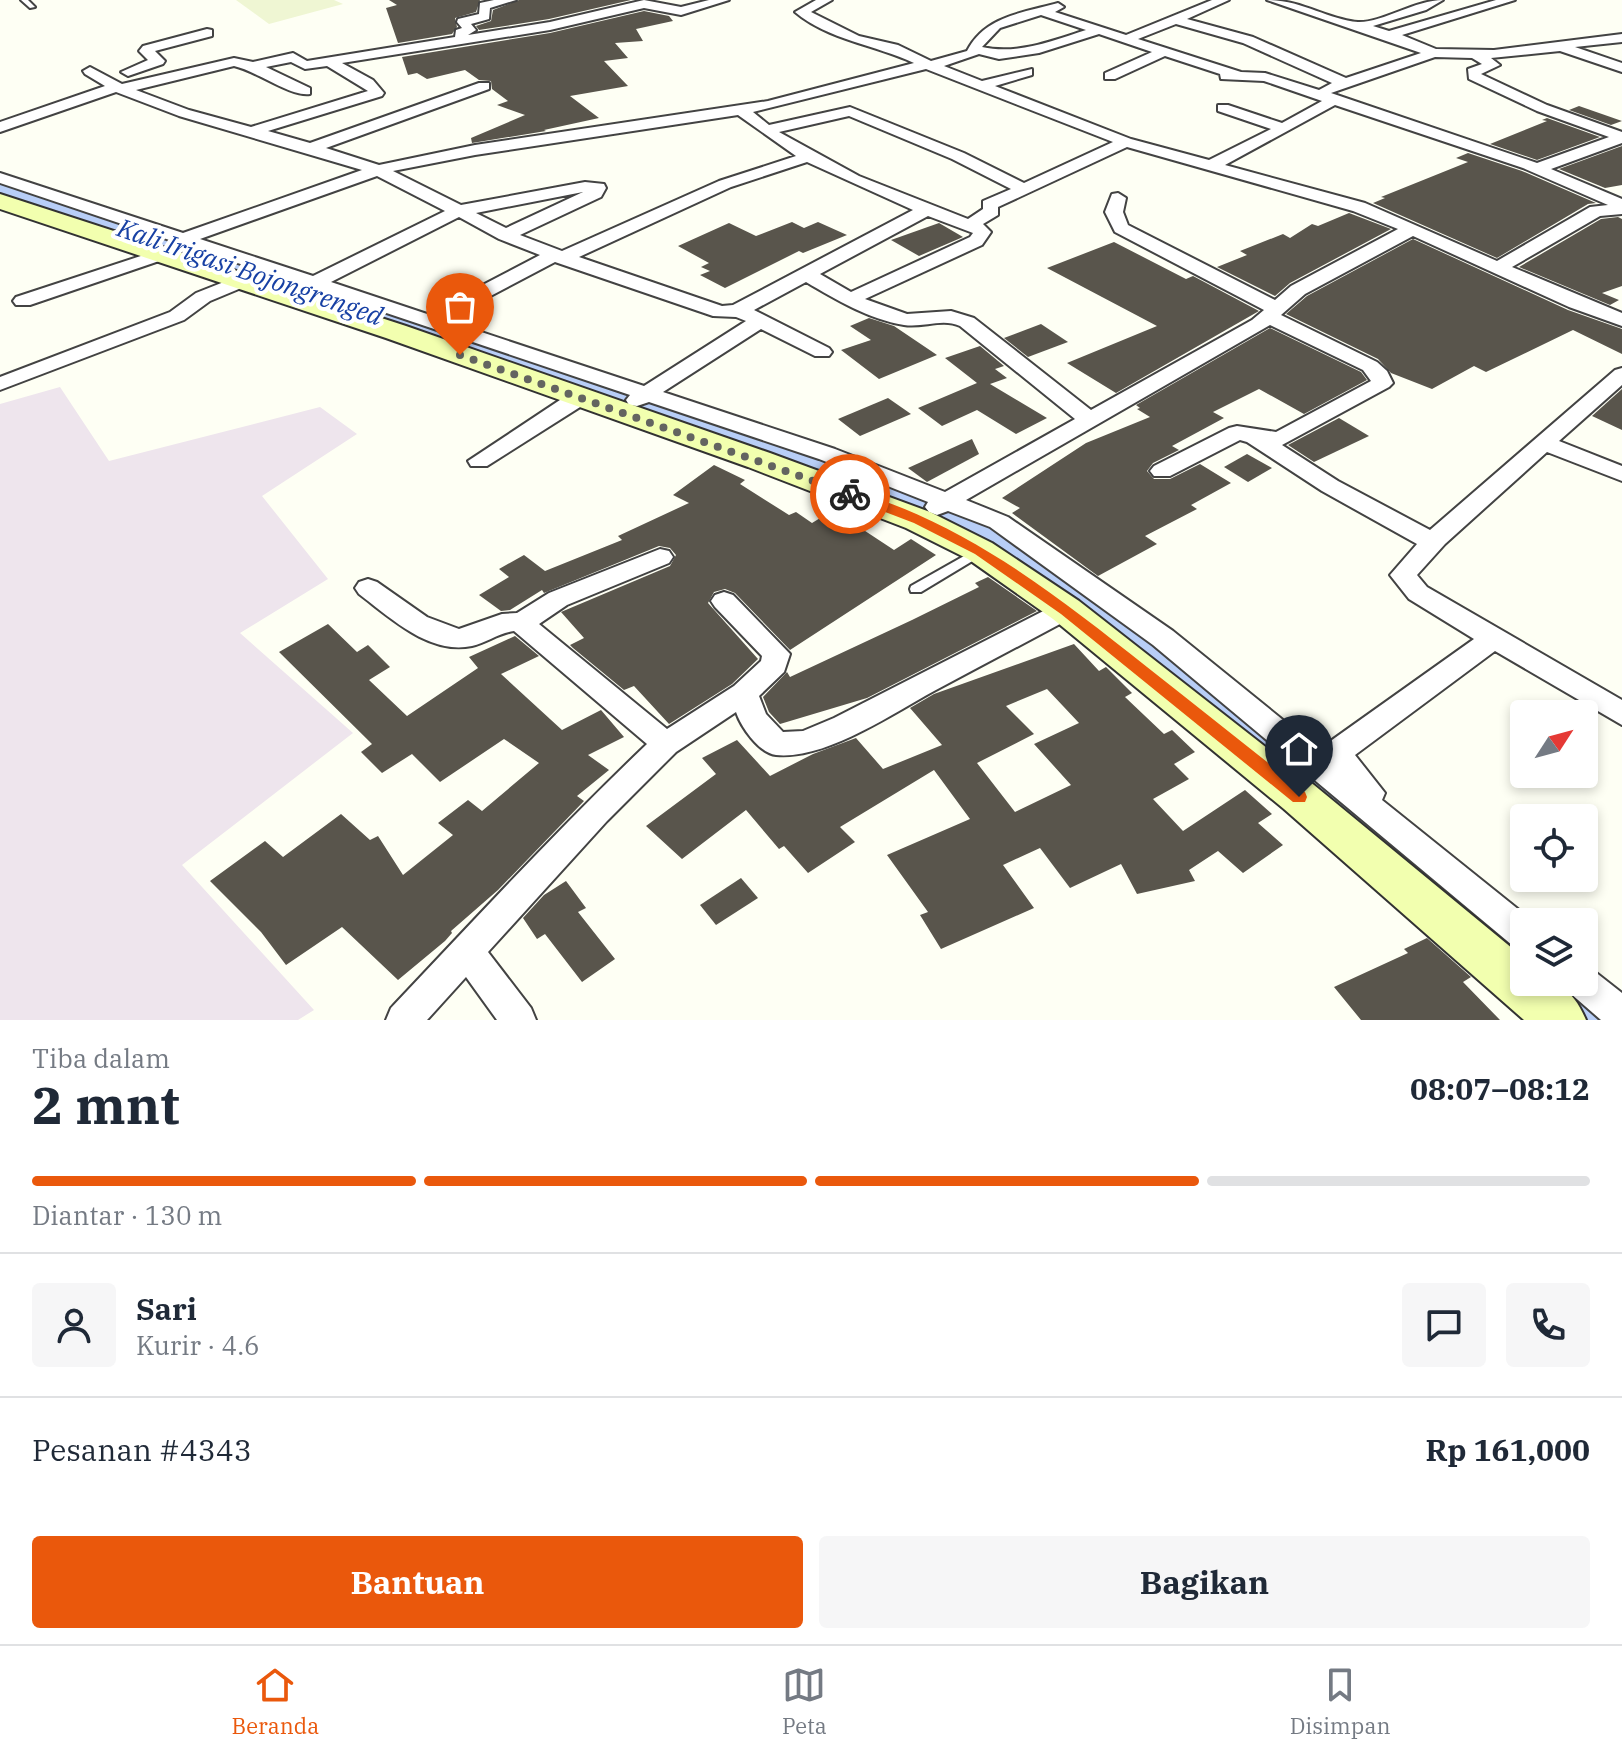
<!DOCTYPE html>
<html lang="id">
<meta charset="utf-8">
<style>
:root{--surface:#fff;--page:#f6f6f7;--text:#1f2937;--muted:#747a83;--line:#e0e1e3;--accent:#ea580c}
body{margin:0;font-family:"IBM Plex Serif",serif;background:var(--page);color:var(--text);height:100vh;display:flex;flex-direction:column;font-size:30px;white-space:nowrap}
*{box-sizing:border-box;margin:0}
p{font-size:26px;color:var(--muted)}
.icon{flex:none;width:44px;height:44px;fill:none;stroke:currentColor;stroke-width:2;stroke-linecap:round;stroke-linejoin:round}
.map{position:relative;height:1020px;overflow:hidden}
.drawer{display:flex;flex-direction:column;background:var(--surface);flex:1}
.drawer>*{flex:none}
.needle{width:52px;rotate:54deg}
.fabs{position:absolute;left:1510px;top:700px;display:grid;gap:16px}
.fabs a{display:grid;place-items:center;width:88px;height:88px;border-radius:8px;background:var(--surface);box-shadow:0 4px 12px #0003;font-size:40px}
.pin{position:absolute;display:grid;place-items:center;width:68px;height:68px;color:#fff;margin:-82px -34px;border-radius:50% 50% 50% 0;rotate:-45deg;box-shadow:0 0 8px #0007}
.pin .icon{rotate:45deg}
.courier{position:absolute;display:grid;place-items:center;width:80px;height:80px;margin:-40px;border:6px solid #ea580c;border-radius:50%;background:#fff;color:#222;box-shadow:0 2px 10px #0007}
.summary em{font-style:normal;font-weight:800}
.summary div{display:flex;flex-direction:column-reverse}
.summary{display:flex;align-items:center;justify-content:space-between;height:136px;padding:0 32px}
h1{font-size:52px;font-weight:800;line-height:60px}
.bar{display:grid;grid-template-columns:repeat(4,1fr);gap:12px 8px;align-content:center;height:96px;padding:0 32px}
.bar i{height:10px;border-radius:6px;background:var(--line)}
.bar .on{background:var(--accent)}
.bar p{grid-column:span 4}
.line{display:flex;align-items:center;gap:20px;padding:0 32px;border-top:2px solid var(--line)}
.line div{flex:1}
.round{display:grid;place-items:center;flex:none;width:84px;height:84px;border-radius:8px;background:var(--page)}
.button{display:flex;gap:16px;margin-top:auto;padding:16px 32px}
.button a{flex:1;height:92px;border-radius:8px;background:var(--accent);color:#fff;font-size:32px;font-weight:800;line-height:92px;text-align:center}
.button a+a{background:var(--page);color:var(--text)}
.tabs{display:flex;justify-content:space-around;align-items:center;height:112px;border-top:2px solid var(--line);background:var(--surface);font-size:22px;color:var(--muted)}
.tabs a{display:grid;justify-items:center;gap:4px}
.tabs .on{color:var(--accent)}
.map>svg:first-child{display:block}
.industrial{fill:#eee5ed}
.farmland{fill:#eff6d3}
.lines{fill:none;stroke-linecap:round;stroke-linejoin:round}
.canal{fill:#b8cef7;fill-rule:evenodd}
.building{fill:#59554c;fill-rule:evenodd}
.service-casing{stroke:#434343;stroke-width:4}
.minor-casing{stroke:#434343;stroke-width:4}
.secondary-casing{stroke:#323232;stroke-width:4}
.service{fill:#fff;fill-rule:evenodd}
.minor{fill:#fff;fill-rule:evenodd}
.secondary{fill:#f2ffaf;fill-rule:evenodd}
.route{fill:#ea580c}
.done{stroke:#636460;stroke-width:8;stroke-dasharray:0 14.4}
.labels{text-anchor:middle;stroke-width:8;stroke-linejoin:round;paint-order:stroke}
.water-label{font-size:26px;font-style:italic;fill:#1740a4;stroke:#fff}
</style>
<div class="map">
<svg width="1622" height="1020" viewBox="0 0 1622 1020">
<rect width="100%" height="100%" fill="#fefff4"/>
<!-- industrial -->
<polygon class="industrial" points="60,387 109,461 320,407 357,434 262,496 328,579 240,633 353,733 182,865 314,1010 298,1020 0,1020 0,404"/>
<!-- farmland -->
<polygon class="farmland" points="236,0 334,0 343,4 269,24"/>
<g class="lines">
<!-- canal -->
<g class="canal">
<polygon points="0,181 944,499 1034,550 1123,606 1418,844 1424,855 1418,866 1405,871 1392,866 1101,622 1014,564 924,511 0,193"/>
<path d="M1487 906 1501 911 1524 929V971C1502 963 1477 944 1467 923L1473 911Z"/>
<polygon points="1584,977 1620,1006 1622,1020 1574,1020 1545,995 1539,982 1584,982"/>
</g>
</g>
<!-- building -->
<g class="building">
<polygon points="389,0 480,0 476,12 455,18 457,27 452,34 398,43 386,8 397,5"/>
<polygon points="519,0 631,0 549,19 479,30 476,26 491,21 493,10"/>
<polygon points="644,11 669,16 673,21 636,29 643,41 615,43 628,58 604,61 628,86 570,96 599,118 544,130 546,131 472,143 471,138 525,115 497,105 508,101 492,89 491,81 479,80 465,70 427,79 417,73 408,75 402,57 550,33"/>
<polygon points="1579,106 1622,121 1611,125 1569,110"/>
<polygon points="1547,118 1600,137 1537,160 1490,144 1547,121 1542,120"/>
<polygon points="1622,146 1622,185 1605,188 1559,169"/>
<polygon points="1468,153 1522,171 1596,203 1588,204 1497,258 1373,203 1385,198 1381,197 1468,162 1456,158"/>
<polygon points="1349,213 1391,229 1290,283 1275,296 1217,267 1247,255 1240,251 1283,234 1290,238 1312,224 1318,226"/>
<polygon points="1618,217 1622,219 1622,286 1602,293 1619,300 1610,305 1519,267 1601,219"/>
<polygon points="792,222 804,228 818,222 847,235 803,253 799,251 725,288 700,275 710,271 701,267 709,263 678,246 729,223 756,236"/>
<polygon points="939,223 963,237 919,256 891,240"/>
<polygon points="1413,239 1568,310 1622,329 1622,354 1573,330 1486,372 1474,366 1432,389 1391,373 1378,359 1286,314 1307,296"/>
<polygon points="1114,242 1186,279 1193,276 1259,311 1116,393 1067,363 1157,326 1047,268"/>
<polygon points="869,318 894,326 937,355 879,379 841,350 871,340 850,326"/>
<polygon points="1041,324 1068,342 1028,357 1004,338"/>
<polygon points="1270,328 1361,372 1367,380 1304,414 1259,389 1213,412 1224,418 1172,446 1179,450 1153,463 1147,471 1154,479 1170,479 1200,464 1231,483 1191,505 1197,509 1145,536 1157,544 1098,576 1012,513 1020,508 1002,498 1086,443 1150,417 1137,409 1140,408 1136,405"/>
<polygon points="980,346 1004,366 995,369 1007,378 990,384 1047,418 1016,434 977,410 942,426 918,408 977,383 945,358"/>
<polygon points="1622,389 1622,430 1592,416"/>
<polygon points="888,398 911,414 860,436 838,419"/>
<polygon points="1339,418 1369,436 1314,462 1288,445"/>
<polygon points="972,439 979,454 927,482 908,468"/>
<polygon points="1247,454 1272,468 1248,482 1224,467"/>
<polygon points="714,465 745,480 740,484 789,515 796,512 812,523 840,506 869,517 856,525 894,550 911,539 936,555 790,650 735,593 725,589 714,592 708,603 758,659 732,684 669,724 634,686 624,690 573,648 570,645 584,638 561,612 670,566 676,555 670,548 659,546 544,593 542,590 510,610 501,611 479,595 509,577 499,569 524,555 545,571 622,540 618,536 689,503 673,495"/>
<polygon points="988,577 1037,611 867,698 780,724 769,712 763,697 787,672 790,677 912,620 979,587 975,583"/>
<polygon points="328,624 357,652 368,645 390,667 369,680 407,716 478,668 469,657 515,636 539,656 501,674 562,730 601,710 624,737 588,755 609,770 577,796 584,801 498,890 451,931 452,933 445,941 398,980 342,927 286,965 261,932 210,881 265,841 283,857 341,814 370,840 378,836 403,875 453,835 438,823 468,800 482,811 539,763 504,739 440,782 412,754 382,773 361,752 372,744 279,652"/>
<path d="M1074 644 1099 671 1106 667 1132 693 1125 697 1164 734 1172 730 1195 752 1174 764 1189 779 1153 799 1183 831 1245 790 1272 814 1258 823 1283 845 1243 873 1218 851 1189 870 1195 881 1137 894 1121 864 1070 888 1040 848 1003 865 1034 908 941 949 920 915 928 912 887 855 970 819 934 770 840 827 855 842 808 873 784 846 779 849 746 810 682 859 646 826 716 774 702 758 737 740 770 776 813 754 856 738 883 769 942 745 910 708 934 694ZM1047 689 1079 723 1034 744 1071 785 1015 812 977 763 1034 734 1006 706Z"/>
<polygon points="741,878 758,898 716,925 700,905"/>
<polygon points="566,881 586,908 578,912 615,959 582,982 545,934 537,939 523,918 544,895"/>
<polygon points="1427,938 1471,977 1463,982 1500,1020 1361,1020 1334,987 1408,953 1404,949"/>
</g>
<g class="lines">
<defs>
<g id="service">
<polygon points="21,0 28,0 35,7 30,8"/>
<polygon points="980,547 984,548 986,551 984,554 921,592 911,592 910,589 911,586"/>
</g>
<g id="minor">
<path d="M494 0H516L490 8 489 19 471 24 476 30 468 35 550 22 644 0 681 7 709 0H729L681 15 644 8 550 30 342 63 373 80 384 93 382 96 268 131 310 143 479 83H489V89L326 148 379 165 475 145 768 101 914 63C876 45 828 40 795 12L816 0H832L811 12 859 36 898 45 931 61 967 51C985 16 1022 13 1058 3L1064 7 1055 12 1126 35 1212 0H1229L1187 19 1253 37 1346 78 1421 53 1267 0C1302 0 1329 20 1358 22 1382 23 1415 0 1443 0L1426 10 1373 26 1389 31 1496 0H1515L1402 35 1436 49 1494 50 1622 34V42L1575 47 1622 63V72L1560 51 1491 58 1500 65 1481 74 1547 105 1622 132V143L1551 169 1622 199V214L1600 216 1512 267 1622 313V326L1569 307 1413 236 1305 294 1281 315 1377 362 1387 371 1393 383 1389 387 1282 445 1338 481 1430 530 1615 370 1622 368V385L1559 441 1622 466V481L1547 452 1445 544 1417 575 1427 587 1622 700V725L1495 651 1355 755 1385 793 1382 800 1534 922H1524V949L1512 945 1153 645 990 527 948 511 937 515 929 512 925 507 928 502 819 459 649 402 637 406 629 405 626 400 630 395 0 183V173L183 233 362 170 179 116 116 92 0 132V122L105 86 85 74 83 71 90 67 122 84 234 58 253 62 293 53 307 61 455 37 456 30 462 28 457 22 458 19 479 14 480 3ZM1041 15 1086 30C1052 41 1017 55 982 47L1000 28ZM1176 24 1243 43 1332 83 1319 90 1265 73 1241 72 1138 39ZM1099 34 1152 52 1105 73V79H1115L1165 56 1220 74 1221 79 1264 81 1322 101 1282 123 1228 105H1218V111L1271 129 1209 160 1131 139 995 86 1032 75V69L982 81 944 66 979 54 999 59 1039 53ZM1435 57 1472 58 1482 64 1468 69 1469 79 1537 111 1609 137 1537 163 1331 93ZM291 62 305 69 327 66 368 91 251 127 189 110 136 90 234 66C257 71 290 97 310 94V88L266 67ZM926 69 1113 142 1024 183 964 153 850 107 769 125 753 112ZM1335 105 1523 168 1608 205 1590 207 1497 261 1365 203 1225 165ZM738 115 796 156 719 181 562 251 520 235 601 197 606 188 604 184 585 182 461 205 393 171 475 155ZM849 116 952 159 1011 189 983 201V209L968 219 859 176 779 132ZM1127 147 1353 211 1398 229 1291 286 1275 300 1128 225 1123 212 1126 198 1118 193 1112 194 1105 212 1115 232 1264 310 1252 320 1091 410 974 318 951 311 907 314 865 299 982 245 991 232 983 224 998 215V207ZM807 162 913 210 733 305 722 306 579 257 731 187ZM377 176 445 211 313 276 200 239ZM583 192 506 228 476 213ZM928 216 973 233 970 237 851 292 820 274ZM459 217 499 239 540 255 427 314 331 282ZM555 262 713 316 736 317 746 321 644 386 445 320ZM806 282C837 300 868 319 904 325 923 328 942 318 960 326L1075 419 945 492 835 449 663 392 761 329 815 356H829L832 352 829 348 754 310ZM1270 325 1363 370 1371 381 1276 432 1237 426 1229 428 1154 466 1150 471 1154 476H1170L1240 440 1247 442 1322 491 1417 544 1390 575 1409 599 1474 639 1332 740 1325 754 1173 631 1008 517 966 500Z"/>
<polygon points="207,29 212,30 212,36 155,51 165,61 163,64 128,76 121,72 148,60 139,51 143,46"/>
<polygon points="159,250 165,251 168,255 165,259 30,305 16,305 13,301 16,297"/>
<polygon points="239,276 246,278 248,282 246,286 210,301 184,320 0,390 0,377 170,312 196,293"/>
<polygon points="580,391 588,392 591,397 588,402 487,466 471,466 468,461 572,392"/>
<path d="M660 549 669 551 673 557 669 563 567 605 539 624 667 729 734 686 761 661 762 656 715 607 711 601 715 595 724 592 733 595 790 654 784 672 759 696 766 714 783 732 803 731 834 718 1057 604 1066 601 1075 604 1079 610 1075 616C1028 641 981 666 934 691 892 714 825 760 776 755 759 753 741 727 736 712L676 752 607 821 488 952 531 1008 536 1020H497L466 977 427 1020H386L391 1008C475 919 558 829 647 744L514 631C499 633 486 643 472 646 429 655 391 618 359 594L355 588 359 582 368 579 377 582 427 617 459 629 502 614 517 613 549 593Z"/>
<polygon points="1584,967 1594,971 1622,993 1622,1020 1601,1020 1570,993 1565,982 1584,982"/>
</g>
<path id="secondary" d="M0 194 406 326 770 453 930 512 992 543 1079 601 1314 785 1524 958V982C1558 982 1572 987 1586 1020H1524L1284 809 1053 619 968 559 906 528 748 467 386 338 0 209Z"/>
</defs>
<!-- service casing -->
<use href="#service" class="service-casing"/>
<!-- minor casing -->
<use href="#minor" class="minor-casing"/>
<!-- secondary casing -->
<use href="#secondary" class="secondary-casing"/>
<!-- service -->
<use href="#service" class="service"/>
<!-- minor -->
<use href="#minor" class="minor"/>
<!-- secondary -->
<use href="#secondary" class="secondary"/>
</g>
<!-- route -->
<path class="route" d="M850 490C964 522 1056 595 1147 667 1200 709 1252 750 1305 792L1307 797 1305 802H1293L1061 614 975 554 914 523 846 497V492Z"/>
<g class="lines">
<!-- done -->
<polyline class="done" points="460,355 850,494"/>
</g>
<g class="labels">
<!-- water labels -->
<g class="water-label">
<text transform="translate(250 272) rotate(19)" y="9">Kali Irigasi Bojongrenged</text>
</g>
</g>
</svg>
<div class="fabs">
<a><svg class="needle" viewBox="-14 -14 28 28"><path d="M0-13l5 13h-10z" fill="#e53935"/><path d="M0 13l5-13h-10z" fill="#747a83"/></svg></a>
<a><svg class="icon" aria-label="locate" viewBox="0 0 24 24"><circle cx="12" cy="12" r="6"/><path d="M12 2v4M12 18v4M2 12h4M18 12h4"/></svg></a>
<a><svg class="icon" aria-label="layers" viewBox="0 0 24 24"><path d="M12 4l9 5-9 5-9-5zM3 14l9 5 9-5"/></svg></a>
</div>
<div class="pin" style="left:460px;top:355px;background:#ea580c"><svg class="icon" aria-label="bag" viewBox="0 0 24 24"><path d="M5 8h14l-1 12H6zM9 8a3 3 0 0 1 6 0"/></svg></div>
<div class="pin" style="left:1299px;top:797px;background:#1f2937"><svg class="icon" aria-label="home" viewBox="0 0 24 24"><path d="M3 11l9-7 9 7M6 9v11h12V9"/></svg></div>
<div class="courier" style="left:850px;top:494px"><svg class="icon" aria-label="bike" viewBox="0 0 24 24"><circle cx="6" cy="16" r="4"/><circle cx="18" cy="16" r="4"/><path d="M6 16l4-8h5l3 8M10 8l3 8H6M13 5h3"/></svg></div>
</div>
<section class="drawer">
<div class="summary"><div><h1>2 mnt</h1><p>Tiba dalam</p></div><em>08:07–08:12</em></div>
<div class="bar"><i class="on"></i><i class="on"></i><i class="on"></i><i></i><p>Diantar · 130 m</p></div>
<div class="line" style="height:144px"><a class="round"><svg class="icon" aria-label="person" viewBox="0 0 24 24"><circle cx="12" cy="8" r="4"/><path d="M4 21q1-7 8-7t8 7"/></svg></a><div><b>Sari</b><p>Kurir · 4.6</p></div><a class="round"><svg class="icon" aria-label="chat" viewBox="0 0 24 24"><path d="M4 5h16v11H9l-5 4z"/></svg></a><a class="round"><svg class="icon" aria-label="phone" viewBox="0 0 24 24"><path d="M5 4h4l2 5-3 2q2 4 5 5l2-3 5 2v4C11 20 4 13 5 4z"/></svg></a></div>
<div class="line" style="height:104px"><div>Pesanan #4343</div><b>Rp 161,000</b></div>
<div class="button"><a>Bantuan</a><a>Bagikan</a></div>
</section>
<nav class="tabs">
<a class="on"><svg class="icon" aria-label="home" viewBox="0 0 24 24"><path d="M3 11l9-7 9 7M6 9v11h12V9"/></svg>Beranda</a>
<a><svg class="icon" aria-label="map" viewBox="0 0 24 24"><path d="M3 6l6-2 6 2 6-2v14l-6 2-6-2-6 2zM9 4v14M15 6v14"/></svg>Peta</a>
<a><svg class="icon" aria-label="saved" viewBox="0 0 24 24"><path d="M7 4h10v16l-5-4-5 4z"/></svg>Disimpan</a>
</nav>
